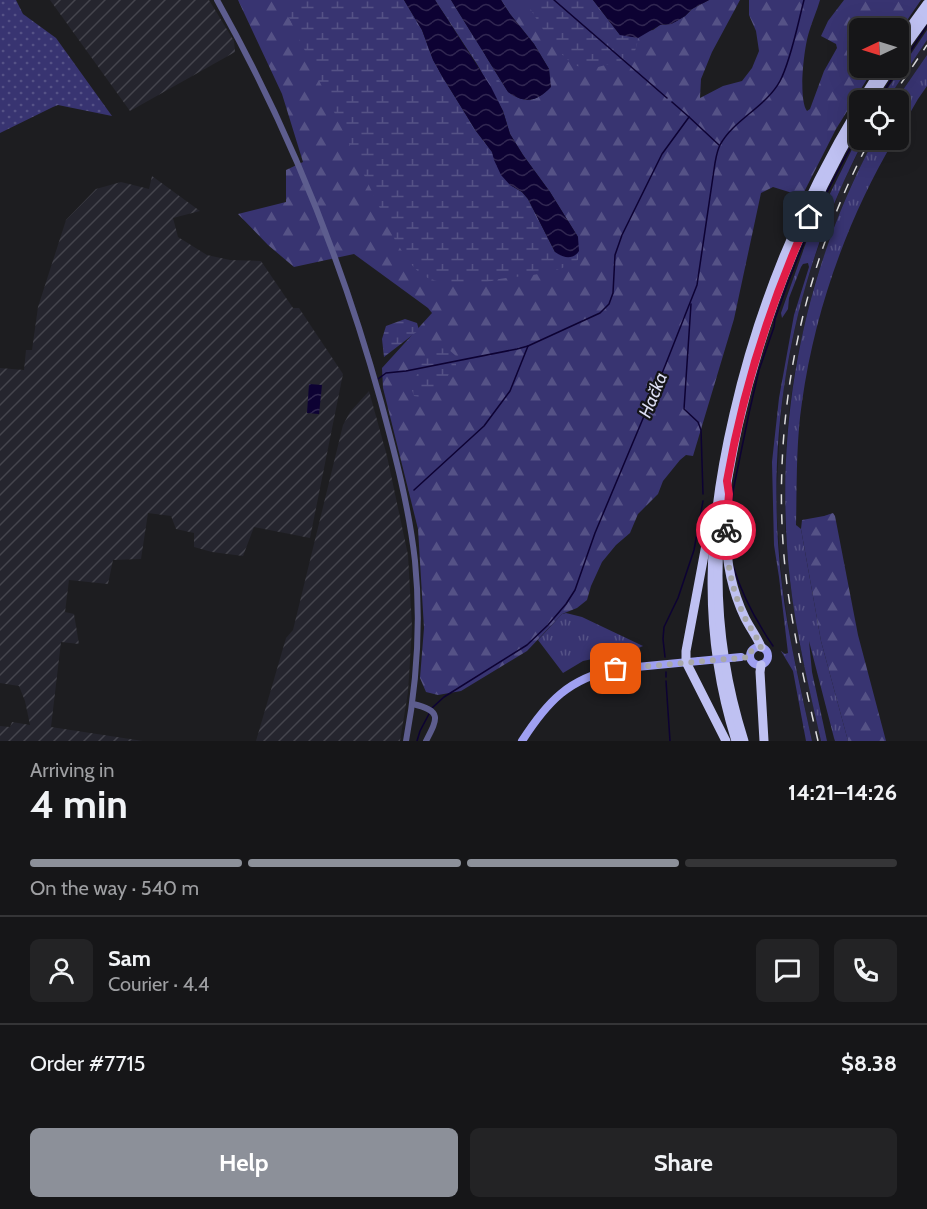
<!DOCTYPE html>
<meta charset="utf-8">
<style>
:root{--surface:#161618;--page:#232325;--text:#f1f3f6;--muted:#9e9fa2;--line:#353537;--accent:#8c9099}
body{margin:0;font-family:Cabin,sans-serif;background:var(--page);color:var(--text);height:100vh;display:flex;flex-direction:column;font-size:22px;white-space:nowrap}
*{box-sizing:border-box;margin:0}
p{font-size:20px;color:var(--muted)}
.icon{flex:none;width:33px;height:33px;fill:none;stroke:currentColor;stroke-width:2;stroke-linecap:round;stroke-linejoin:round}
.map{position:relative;height:741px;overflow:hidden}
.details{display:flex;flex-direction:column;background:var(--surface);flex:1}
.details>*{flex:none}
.needle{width:39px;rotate:266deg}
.buttons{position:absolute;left:849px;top:18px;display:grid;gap:12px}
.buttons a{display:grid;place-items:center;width:60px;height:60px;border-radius:9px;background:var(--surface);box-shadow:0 6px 24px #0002,0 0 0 2px var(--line);font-size:30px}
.pin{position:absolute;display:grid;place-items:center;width:51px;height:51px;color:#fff;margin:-26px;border-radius:12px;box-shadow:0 3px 9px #0006}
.courier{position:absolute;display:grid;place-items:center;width:60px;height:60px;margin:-30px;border:4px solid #e11d48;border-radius:50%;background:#fff;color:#222;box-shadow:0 2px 8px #0007}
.summary em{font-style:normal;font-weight:700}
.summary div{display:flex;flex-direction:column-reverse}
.summary{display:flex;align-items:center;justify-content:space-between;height:102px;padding:0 30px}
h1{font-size:39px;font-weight:700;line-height:45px}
.bar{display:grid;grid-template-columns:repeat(4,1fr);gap:9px 6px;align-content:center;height:72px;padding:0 30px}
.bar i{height:8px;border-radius:4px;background:var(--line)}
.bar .on{background:var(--accent)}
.bar p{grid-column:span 4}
.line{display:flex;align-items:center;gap:15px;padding:0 30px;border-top:2px solid var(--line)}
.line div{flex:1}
.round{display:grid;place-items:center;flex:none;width:63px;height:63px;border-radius:9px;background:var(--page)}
.action{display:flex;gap:12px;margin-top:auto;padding:12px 30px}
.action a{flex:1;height:69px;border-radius:9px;background:var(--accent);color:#fff;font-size:24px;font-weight:700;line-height:69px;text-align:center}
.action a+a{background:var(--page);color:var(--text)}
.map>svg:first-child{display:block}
.built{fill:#25252e}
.industrial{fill:url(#industrial-furrows)}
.grass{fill:url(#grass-tufts)}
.forest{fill:url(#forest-firs)}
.wetland{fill:url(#wetland-marsh)}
.garden{fill:url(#garden-dots)}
.water{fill:url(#water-waves)}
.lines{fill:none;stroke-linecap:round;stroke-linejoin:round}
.stream{stroke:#0d0233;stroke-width:1.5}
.minor{stroke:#5d5d8e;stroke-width:6}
.major{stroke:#9fa0f2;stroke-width:8}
.highway{stroke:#bfc1f2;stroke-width:9}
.rail{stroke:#dddddf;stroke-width:1.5;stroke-dasharray:10 10;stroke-linecap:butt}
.major-bridge{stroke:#9fa0f2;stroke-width:8}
.done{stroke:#a8a8aa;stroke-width:6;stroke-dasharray:0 10.8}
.route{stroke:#e11d48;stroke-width:8}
.labels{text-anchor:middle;stroke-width:4.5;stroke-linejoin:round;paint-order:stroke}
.water-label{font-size:18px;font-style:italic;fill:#dddff4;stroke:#141417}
</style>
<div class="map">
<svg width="927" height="741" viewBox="0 0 927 741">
<defs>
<pattern id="industrial-furrows" width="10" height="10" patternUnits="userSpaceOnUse" patternTransform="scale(1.5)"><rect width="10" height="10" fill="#25252e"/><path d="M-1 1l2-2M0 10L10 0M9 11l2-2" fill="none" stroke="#45454d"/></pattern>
<pattern id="grass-tufts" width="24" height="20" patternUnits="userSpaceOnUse" patternTransform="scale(1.5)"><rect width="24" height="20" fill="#383471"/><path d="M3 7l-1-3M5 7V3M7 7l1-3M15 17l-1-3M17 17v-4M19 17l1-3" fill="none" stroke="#555286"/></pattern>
<pattern id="forest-firs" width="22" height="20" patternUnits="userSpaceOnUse" patternTransform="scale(1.5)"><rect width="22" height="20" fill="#383471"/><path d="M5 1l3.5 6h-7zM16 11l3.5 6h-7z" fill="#555286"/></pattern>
<pattern id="wetland-marsh" width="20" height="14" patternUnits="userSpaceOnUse" patternTransform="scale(1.5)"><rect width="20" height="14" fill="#383471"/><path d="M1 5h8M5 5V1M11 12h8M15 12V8" fill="none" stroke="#555286"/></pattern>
<pattern id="garden-dots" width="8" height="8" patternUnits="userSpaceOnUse" patternTransform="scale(1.5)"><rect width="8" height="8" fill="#383471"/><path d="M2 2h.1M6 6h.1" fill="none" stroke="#555286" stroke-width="1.8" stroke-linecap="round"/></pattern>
<pattern id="water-waves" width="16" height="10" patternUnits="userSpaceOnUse" patternTransform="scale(1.5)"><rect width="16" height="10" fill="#0d0233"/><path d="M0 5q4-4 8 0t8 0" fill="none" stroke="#312751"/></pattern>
</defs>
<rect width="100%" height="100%" fill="#1d1d20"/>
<!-- built -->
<g class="built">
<polygon points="927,40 927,55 896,100 887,100"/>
<polygon points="864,140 874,140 851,186 836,222 815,283 805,323 796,364 790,404 786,447 785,525 790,582 799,641 821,741 812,741 791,643 782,583 776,505 780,425 784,384 792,342 801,301 813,262 828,220 843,183"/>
</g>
<!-- industrial -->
<g class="industrial">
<polygon points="50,0 209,0 234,41 235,52 130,111"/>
<polygon points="152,176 200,211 173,218 178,237 207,255 230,260 261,261 293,308 299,308 343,374 310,538 254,527 243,556 212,552 194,547 194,533 176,529 171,516 148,513 141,559 113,560 108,584 69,580 65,612 74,614 79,644 61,642 51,727 143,741 0,741 0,726 10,727 12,722 30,725 25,701 19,686 0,683 0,368 24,370 26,350 32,350 38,307 66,220 96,189 121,182 149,189"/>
<polygon points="369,391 387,456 408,555 412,627 408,692 400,741 256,741 286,638 293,630 343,425 350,412"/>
</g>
<!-- grass -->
<g class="grass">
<polygon points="927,30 927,40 887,100 880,100"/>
<polygon points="927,55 927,86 918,99 899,132 898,100 896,100"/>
<path d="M859 135 860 140H864C793 275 763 432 782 585 788 637 801 689 812 741H806L793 671 781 651 785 654 788 653 779 577 774 545 772 462 779 398 794 315 809 267 808 263 803 264 801 267 789 298 788 309 782 318 781 313 807 240Z"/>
<path d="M874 140H894C847 220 815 310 802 402 796 442 797 484 796 525L801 529 821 641 848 741H835L834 738 809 641 812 672 827 741H821C809 688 796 634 790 580 773 428 802 274 874 140Z"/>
<polygon points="566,613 582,617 643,646 634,650 583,661 563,673 538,640 562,614"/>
</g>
<!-- forest -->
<g class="forest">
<path d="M238 0H404L422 30 433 60 442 76 476 131 492 152 494 160 510 185 522 192 528 199 555 252 578 237 550 192 523 155 510 134 503 111 477 64 435 0H451L508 92C525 104 537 102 550 87L549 69 534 44 510 14 501 0H593L620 35 653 30 660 25 671 24 685 16 692 9 709 0H740L712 52 701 79 700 98 723 86 742 81 752 68 759 51 756 31 749 15V0H820C817 11 812 21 809 32 804 47 798 99 807 111L810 109 824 71 837 48 836 44 821 36 828 21 844 0H921L899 32 898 28H860V68H874L836 129 802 196 773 187 761 193 734 319 693 456 686 455 680 460 663 481 658 494 638 514 630 533 616 545 602 562 591 586 587 600 577 608 562 614 527 651 461 691 438 695 426 692 420 678 424 628 418 529 383 388 382 368 432 313 428 308 354 254 294 267 268 245 238 214 286 202V170L303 162 282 94Z"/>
<polygon points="833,513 835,516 858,635 886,741 848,741 821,641 801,529 802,520 824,516"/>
</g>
<!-- wetland -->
<g class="wetland">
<path d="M283 0H403L421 31 433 60 442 77 475 131 492 152 501 175 510 185 521 192 527 199 554 252C562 258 570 260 578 254V260C556 274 532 275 506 278 497 279 488 282 479 284 464 286 432 284 420 273 410 265 402 251 395 240L286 11Z"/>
<path d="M436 0H451C459 16 469 30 479 45 491 64 498 87 518 100 514 106 512 111 503 110L492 87Z"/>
<path d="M525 0H592L619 35 638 38C636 55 632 58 616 62 606 65 594 69 584 68 561 65 537 19 525 0Z"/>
<polygon points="405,319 417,323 419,330 384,357 382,339 386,326"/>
<path d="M438 348 448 349 456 356V366L438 388 420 397 414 396 412 390C417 375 422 353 438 348Z"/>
</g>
<!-- garden -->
<polygon class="garden" points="0,0 16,0 23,14 56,38 112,116 58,105 53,107 0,133"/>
<!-- water -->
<g class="water">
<path d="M404 0H435L491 87 503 111 510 134 523 155 550 192 578 237 579 251C573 260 563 258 555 252L528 199 522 192 510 185 501 175 494 160 492 152 476 131 442 76 433 60 422 30Z"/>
<path d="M451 0H501L510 14 534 44 549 69 551 87C537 102 524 104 508 92Z"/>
<polygon points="593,0 709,0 692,9 685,16 677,21 671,24 660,25 638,38 620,35"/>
<polygon points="309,384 322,385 319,414 307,413"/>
</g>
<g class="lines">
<!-- stream -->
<g class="stream">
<polyline points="554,0 667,98"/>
<polyline points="878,100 927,26"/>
<polyline points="672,102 689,117"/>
<polyline points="691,304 684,409 698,422 701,430 703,494"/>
<polyline points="378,379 386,373 406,371 517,349 528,346"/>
<polyline points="414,490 484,426 510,391 528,346 600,313 609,304 613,293 615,255 622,235 662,154 689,117 719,145"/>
<path d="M730 529 733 491 749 413 759 370 774 327 775 319C797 254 825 190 860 131"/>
<path d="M733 566C742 595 756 621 773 646"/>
<polyline points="665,657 663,639 664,627 678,598 694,550 703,501"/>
<polyline points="666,672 666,677"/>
<polyline points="666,681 670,741"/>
<path d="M432 708 444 697 527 645 548 625 566 604 575 590 595 533 665 366 697 285 715 163C716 158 717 151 720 145 733 120 766 107 780 81 791 60 798 23 804 0"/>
<polyline points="417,741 420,731 430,712"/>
</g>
<!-- minor -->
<g class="minor">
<path d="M217 0C287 125 343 264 381 402 395 454 409 507 415 561 421 621 417 682 406 741"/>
<path d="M413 704C442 711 438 718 426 741"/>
</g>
<!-- major -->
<g class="major">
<circle cx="759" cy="656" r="9"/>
<path d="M522 741C547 702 569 678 616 669L699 661"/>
</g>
<!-- highway -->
<g class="highway">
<polyline points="898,44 927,4"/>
<polyline points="898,56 927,16"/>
<polyline points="862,100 882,68"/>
<polyline points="870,100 891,68"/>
<path d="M726 531C726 561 732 591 745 618 750 628 757 637 761 647"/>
<polyline points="708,534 686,651 686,662 726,741"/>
<polyline points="761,665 760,672 764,741"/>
<path d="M736 741C701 631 708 525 734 414 759 305 802 201 860 105"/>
<path d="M744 741C724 678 715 609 719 543 722 504 730 464 738 426 763 317 804 214 860 117"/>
</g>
<!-- rail -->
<g class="rail">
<polyline points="890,100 927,45"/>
<path d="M818 741C806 689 794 637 787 585 768 433 798 274 870 140"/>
</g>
<!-- major-bridge -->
<polyline class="major-bridge" points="699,661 741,657"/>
</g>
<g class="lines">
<!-- done -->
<path class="done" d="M616 669 750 657C750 650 754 647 761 647 757 637 750 628 745 618 732 591 726 561 726 530"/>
<!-- route -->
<path class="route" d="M726 530 729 494 727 481C743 389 771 301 809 217"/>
</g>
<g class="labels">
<!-- water labels -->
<g class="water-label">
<text transform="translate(653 395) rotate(-68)" y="6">Hačka</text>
</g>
</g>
</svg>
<div class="buttons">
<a><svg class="needle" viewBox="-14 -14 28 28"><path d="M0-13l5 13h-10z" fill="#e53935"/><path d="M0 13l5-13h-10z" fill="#9e9fa2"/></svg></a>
<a><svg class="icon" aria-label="locate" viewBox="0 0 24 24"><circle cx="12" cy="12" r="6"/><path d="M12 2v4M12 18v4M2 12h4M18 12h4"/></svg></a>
</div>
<div class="pin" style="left:616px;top:669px;background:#ea580c"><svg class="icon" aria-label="bag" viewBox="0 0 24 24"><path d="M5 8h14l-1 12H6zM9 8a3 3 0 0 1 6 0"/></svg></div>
<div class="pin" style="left:809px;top:217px;background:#1f2937"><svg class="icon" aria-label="home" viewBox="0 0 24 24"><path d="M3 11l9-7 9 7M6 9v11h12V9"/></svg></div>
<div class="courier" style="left:726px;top:530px"><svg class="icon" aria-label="bike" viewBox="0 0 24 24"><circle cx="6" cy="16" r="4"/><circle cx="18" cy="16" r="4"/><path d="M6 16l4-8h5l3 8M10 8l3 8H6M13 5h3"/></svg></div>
</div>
<section class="details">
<div class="summary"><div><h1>4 min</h1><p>Arriving in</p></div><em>14:21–14:26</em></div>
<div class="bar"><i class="on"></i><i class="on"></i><i class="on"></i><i></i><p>On the way · 540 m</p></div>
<div class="line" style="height:108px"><a class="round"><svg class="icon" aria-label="person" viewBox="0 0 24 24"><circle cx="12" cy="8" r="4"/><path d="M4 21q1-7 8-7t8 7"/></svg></a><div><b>Sam</b><p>Courier · 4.4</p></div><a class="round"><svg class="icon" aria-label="chat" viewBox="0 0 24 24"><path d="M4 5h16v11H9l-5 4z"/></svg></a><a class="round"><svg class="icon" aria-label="phone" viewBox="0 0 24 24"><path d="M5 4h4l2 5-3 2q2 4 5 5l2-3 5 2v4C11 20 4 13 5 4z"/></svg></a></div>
<div class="line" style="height:78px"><div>Order #7715</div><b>$8.38</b></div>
<div class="action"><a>Help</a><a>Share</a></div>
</section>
